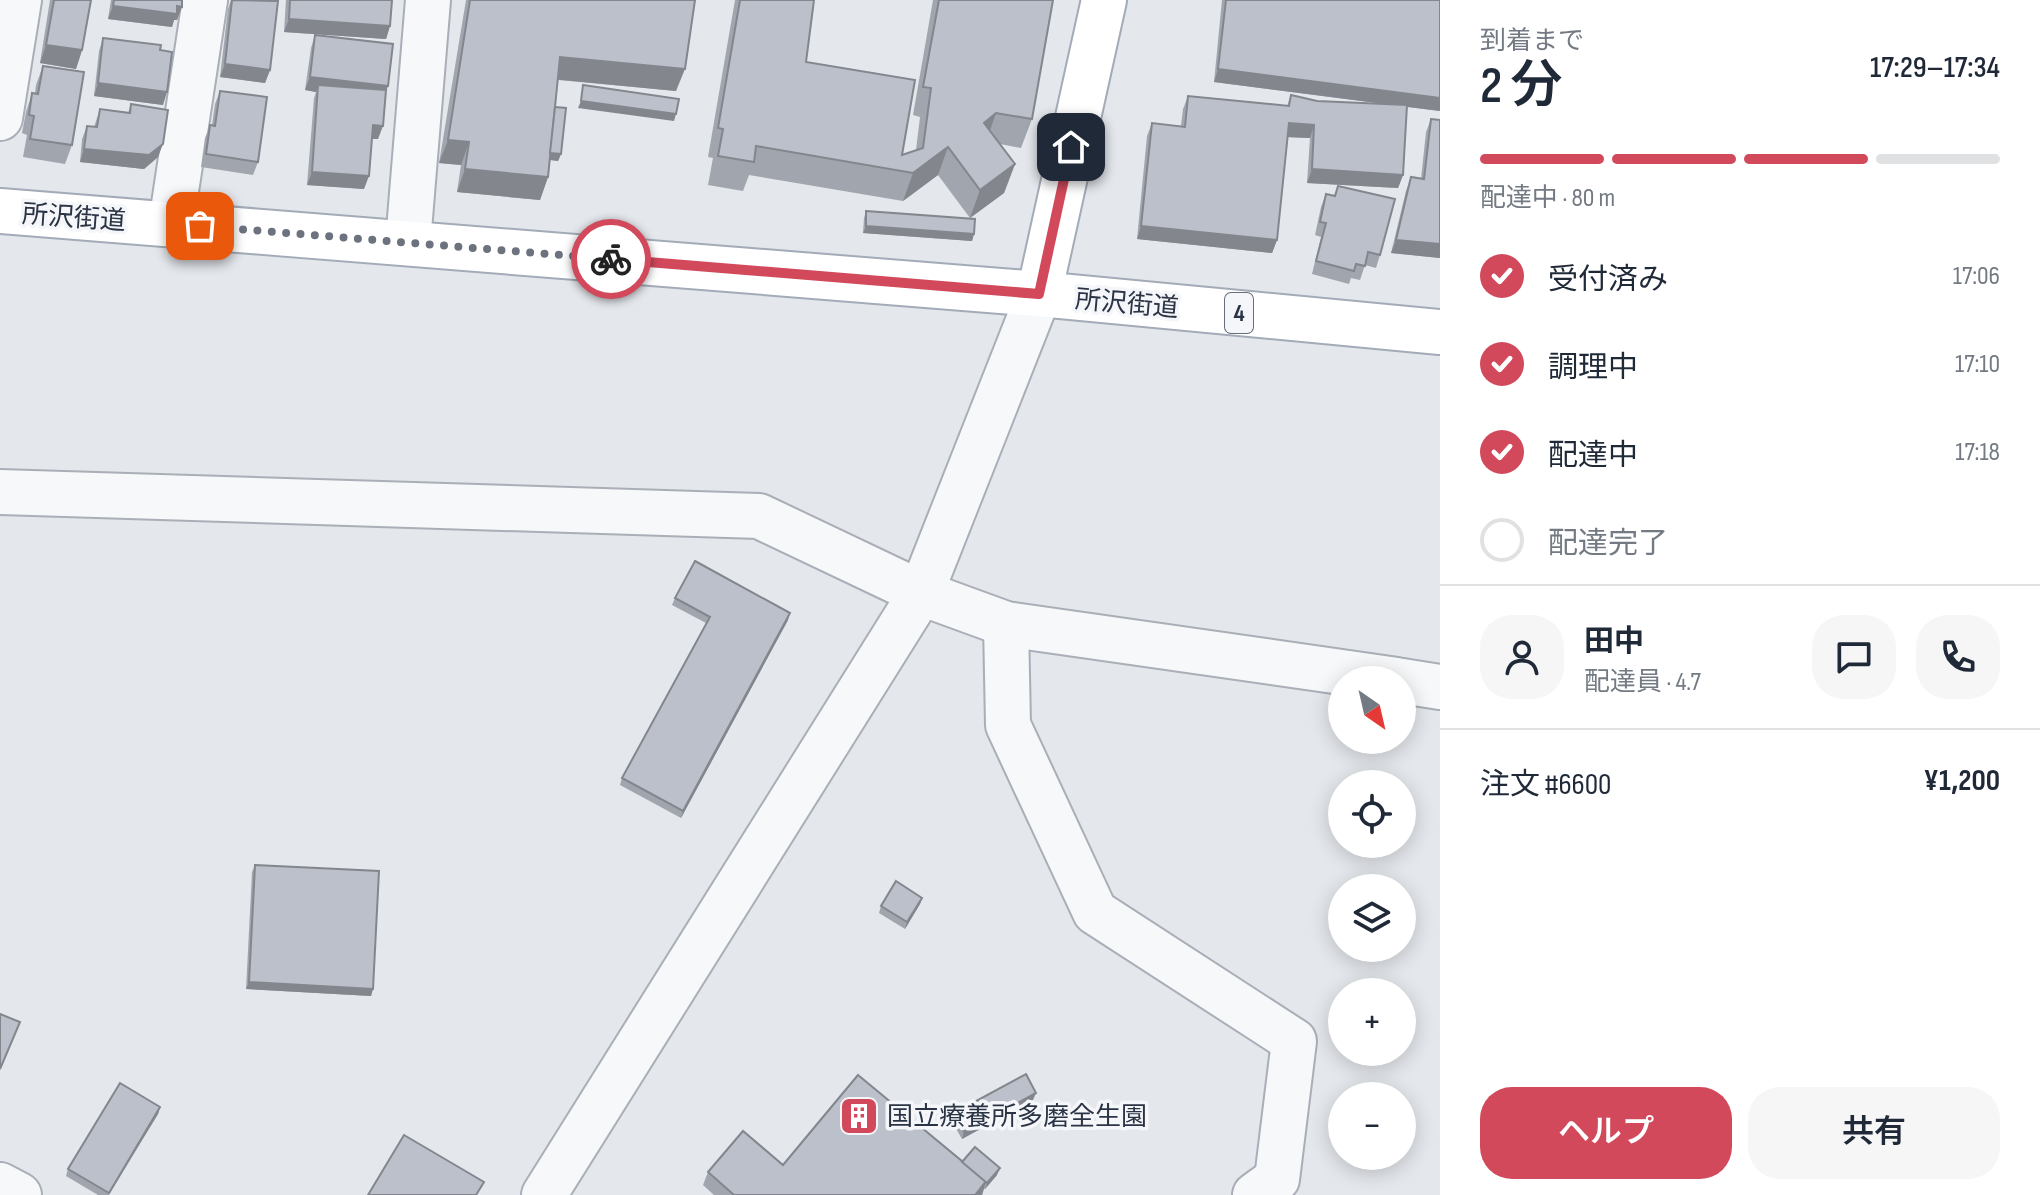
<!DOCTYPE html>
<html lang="ja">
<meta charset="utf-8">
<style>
:root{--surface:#fff;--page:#f6f6f7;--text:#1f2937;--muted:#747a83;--line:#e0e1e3;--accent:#d1495b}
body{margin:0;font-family:"Sofia Sans Condensed","Noto Sans JP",sans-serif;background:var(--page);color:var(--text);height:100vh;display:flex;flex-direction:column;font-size:30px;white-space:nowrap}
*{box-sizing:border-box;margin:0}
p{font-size:26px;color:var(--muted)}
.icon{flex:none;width:44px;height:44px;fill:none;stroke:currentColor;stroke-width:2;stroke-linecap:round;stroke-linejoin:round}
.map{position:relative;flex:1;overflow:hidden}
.drawer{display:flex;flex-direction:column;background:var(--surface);width:600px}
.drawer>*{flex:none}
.needle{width:52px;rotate:146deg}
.controls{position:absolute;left:1328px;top:666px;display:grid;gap:16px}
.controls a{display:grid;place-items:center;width:88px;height:88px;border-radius:50%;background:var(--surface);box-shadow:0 4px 20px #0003;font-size:40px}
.pin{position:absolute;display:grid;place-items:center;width:68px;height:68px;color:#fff;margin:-34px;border-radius:16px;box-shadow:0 4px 12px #0006}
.courier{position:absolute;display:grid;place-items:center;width:80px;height:80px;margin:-40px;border:6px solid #d1495b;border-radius:50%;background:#fff;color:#222;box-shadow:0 2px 10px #0007}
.head em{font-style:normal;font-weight:600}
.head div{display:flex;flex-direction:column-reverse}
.head{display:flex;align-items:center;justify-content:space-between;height:136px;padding:0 40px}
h1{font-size:52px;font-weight:600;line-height:60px}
.bar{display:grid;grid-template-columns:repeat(4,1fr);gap:12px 8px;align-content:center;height:96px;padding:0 40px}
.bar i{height:10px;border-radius:6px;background:var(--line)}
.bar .current{background:var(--accent)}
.bar p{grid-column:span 4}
.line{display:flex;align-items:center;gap:20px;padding:0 40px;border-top:2px solid var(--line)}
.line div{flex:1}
.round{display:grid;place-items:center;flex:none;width:84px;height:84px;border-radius:32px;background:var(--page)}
ol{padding:0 40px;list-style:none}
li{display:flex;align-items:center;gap:24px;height:88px}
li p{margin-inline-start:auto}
li .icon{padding:8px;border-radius:50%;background:var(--accent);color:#fff;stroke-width:4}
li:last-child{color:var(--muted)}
li i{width:44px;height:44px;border:4px solid var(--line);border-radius:50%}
.button{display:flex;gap:16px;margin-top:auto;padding:16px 40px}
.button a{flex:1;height:92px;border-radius:32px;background:var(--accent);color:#fff;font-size:32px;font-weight:600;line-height:92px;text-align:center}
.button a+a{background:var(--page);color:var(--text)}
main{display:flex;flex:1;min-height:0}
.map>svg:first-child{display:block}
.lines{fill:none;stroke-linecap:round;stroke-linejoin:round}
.minor-casing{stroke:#a9aeb7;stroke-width:48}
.major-casing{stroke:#a3abb8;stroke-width:48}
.minor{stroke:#f7f8fa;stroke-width:44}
.major{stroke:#fff;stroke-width:44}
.wall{fill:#a1a5ae}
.shaded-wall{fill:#83868d}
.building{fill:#bbc0ca;stroke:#83868d;stroke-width:2}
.done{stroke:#6c737f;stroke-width:8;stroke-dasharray:0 14.4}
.route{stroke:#d1495b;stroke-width:10}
.labels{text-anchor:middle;stroke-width:7;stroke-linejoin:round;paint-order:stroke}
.shield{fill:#f4f6f9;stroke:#676e7b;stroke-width:2}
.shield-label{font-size:24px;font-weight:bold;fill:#2b3445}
.street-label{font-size:26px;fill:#2b3445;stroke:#f4f6f9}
.poi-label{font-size:26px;fill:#2b3445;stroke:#f4f6f9;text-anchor:start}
</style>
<main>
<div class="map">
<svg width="1440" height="1195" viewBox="0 0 1440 1195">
<rect width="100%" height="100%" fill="#e4e7ec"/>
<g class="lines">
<defs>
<g id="minor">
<polyline points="0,118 19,0"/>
<polyline points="171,224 205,0"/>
<polyline points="408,242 428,0"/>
<polyline points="0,492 759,516 921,593 1006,624 1397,680"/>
<polyline points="1006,624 1008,725 1095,912 1294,1041 1277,1179 1255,1195"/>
<polyline points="1402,681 1440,687"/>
<polyline points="0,1185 19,1195"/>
<polyline points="544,1195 921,593 1039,294"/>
</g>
<g id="major">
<polyline points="0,211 1039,294 1440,332"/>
<polyline points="1039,294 1104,0"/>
</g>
</defs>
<!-- minor casing -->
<use href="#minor" class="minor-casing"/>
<!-- major casing -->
<use href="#major" class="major-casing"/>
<!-- minor -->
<use href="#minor" class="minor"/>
<!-- major -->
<use href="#major" class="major"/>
</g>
<!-- wall -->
<g class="wall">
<polygon points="50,0 91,0 82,50 76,69 40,63"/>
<polygon points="111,0 182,0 177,20 174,20 172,27 108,19"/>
<polygon points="231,0 269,0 270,70 265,83 220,77 228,9"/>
<polygon points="286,0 392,0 390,26 386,39 284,32"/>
<polygon points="466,0 695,0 676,91 558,80 555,107 561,154 558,161 550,160 548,177 540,200 457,192 461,165 439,163"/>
<polygon points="735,0 814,0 806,62 902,155 916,150 920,117 913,115 933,0 1053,0 1032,119 1021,148 1000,144 1015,164 1004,193 970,218 938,175 903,201 749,175 743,191 708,185 713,158 708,157"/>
<polygon points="1222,0 1440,0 1440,111 1407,107 1403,175 1398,188 1307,183 1310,138 1288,137 1277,240 1272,253 1137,239 1147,136 1152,123 1181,126 1183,109 1188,96 1287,106 1291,95 1317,101 1384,104 1214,82"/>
<polygon points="315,35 388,86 385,92 378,139 372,139 364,189 307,185 314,98 316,92 305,90 311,48"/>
<polygon points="103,38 160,50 163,105 94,96 99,51"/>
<polygon points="43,66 72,145 65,164 23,157 27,135 22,133 26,112 32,93 35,93 36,85"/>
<polygon points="220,91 258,162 253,175 201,167 205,138 210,125 212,125 215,104"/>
<polygon points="131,104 158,157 144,169 80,162 82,139 87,126 94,127 100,109 128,113"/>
<polygon points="1431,119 1440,258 1391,253 1406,191 1411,177 1421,179 1426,132"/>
<polygon points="1326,194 1380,255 1376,268 1365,265 1360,280 1351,278 1349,284 1312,274 1321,237 1315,235 1321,207"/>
<polygon points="866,211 974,234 972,241 863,233 864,218"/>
<polygon points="675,598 788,620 681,818 620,785 622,778 706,623 672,605"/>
<polygon points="255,865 373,989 371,996 246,989 252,872"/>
<polygon points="922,898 920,904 905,929 879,913 881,906"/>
<polygon points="1033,1100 962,1139 951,1120 954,1113"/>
<polygon points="160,1107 158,1114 109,1195 98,1195 66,1176 68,1169"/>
<polygon points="962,1162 997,1175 985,1189 984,1189 982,1195 714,1195 703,1185 708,1172 783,1165"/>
</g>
<!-- shaded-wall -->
<g class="shaded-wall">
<polygon points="113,6 177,6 182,7 177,20 174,20 172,27 108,19"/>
<polygon points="289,19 390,26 386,39 284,32"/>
<polygon points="46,45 82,50 76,69 40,63"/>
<polygon points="560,57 685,69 676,91 552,79"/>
<polygon points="225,64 270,70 265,83 220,77"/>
<polygon points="1218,69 1440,98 1440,111 1214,82"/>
<polygon points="310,77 388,86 383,99 318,85 316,92 305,90"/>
<polygon points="98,83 167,92 163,105 94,96"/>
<polygon points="581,101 676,114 674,121 578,108"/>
<polygon points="996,113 986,142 984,123"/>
<polygon points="1289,123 1314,125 1310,138 1284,137"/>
<polygon points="373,125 383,126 378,139 368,139"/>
<polygon points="448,140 469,142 461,165 439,163"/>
<polygon points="163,144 158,157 144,169 80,162 84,149"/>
<polygon points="948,147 938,175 903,201 913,173"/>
<polygon points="546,152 561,154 558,161 544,159"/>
<polygon points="1015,164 1004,193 970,218 980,190"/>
<polygon points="465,169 548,177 540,200 457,192"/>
<polygon points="1312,169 1403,175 1398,188 1307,183"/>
<polygon points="312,172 369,176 364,189 307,185"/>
<polygon points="866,226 974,234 972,241 863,233"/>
<polygon points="1141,226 1277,240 1272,253 1137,239"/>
<polygon points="1396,240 1440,244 1440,258 1391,253"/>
<polygon points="790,613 788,620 681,818 683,811"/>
<polygon points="922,898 920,904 905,929 907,922"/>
<polygon points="249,982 373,989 371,996 246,989"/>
<polygon points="1036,1093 1033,1100 962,1139 964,1132"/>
<polygon points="160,1107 158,1114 108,1195"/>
<polygon points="1000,1168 997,1175 985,1189 987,1183"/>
<polygon points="986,1181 982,1195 975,1195"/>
</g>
<!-- building -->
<g class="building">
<polygon points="54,0 91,0 82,50 46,45"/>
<polygon points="114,0 182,0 182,7 177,6 177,14 113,6"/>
<polygon points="232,0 278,1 270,70 225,64"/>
<polygon points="290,0 392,0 390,26 289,19"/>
<polygon points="470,0 695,0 685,69 560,57 548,177 465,169 469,142 448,140"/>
<polygon points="740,0 814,0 806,62 915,80 902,155 923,148 931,88 923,87 939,0 1053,0 1032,119 996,113 984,123 1015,164 980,190 948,147 913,173 756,146 754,162 718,156 723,129 718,128"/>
<polygon points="1226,0 1440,0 1440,98 1218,69"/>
<polygon points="315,35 393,44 388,86 310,77"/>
<polygon points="103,38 161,45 160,50 172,52 167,92 98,83"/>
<polygon points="43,66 84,72 72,145 30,139 34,116 29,115 32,93 38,94"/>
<polygon points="318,85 386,90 383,126 373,125 369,176 312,172"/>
<polygon points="583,85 679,99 676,114 581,101"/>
<polygon points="220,91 267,97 258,162 206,154 210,125 215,126"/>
<polygon points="1291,95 1317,101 1407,105 1403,175 1312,169 1314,125 1289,123 1277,240 1141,226 1152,123 1185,127 1188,96 1289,106"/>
<polygon points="131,104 168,110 163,144 149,155 84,149 87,126 97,127 100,109 130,113"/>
<polygon points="555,107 566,108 561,154 550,153"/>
<polygon points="1431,119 1440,120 1440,244 1396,240 1411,177 1424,179"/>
<polygon points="1338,186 1395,199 1380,255 1368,252 1365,266 1356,264 1354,271 1316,261 1326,223 1320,222 1326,194 1335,196"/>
<polygon points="866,211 975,219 974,234 866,226"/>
<polygon points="695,561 790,613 683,811 622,778 710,617 675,598"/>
<polygon points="255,865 379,871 373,989 249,982"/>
<polygon points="896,881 922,898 907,922 881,906"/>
<polygon points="0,1014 20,1022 0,1069"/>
<polygon points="1026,1074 1036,1093 964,1132 954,1113"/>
<polygon points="858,1075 986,1181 975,1195 734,1195 708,1172 743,1131 783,1165"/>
<polygon points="120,1083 160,1107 109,1193 68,1169"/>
<polygon points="404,1135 484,1182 476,1195 368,1195"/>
<polygon points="975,1147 1000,1168 987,1183 962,1162"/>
</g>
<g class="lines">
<!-- done -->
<polyline class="done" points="200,226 611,259"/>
<!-- route -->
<polyline class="route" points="611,259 1039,294 1071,147"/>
</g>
<!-- icons -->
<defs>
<symbol id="building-square" viewBox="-11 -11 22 22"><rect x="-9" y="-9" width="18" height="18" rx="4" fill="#d1495b" stroke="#f4f6f9"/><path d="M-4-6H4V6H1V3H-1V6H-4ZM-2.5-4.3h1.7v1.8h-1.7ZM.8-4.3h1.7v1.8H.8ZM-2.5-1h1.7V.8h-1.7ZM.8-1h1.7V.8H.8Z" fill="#fff"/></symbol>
</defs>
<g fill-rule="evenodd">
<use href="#building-square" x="837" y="1094" width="44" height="44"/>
</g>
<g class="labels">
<!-- shield labels -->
<rect class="shield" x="1225" y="293" width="28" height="40" rx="6"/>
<g class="shield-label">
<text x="1239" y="321">4</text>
</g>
<!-- street labels -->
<g class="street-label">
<text transform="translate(74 217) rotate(4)" y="9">所沢街道</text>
<text transform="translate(1127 303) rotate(5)" y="9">所沢街道</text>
</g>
<!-- poi labels -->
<g class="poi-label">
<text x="887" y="1125">国立療養所多磨全生園</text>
</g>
</g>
</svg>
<div class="controls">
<a><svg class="needle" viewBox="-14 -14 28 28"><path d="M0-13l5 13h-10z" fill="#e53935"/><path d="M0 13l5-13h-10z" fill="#747a83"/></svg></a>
<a><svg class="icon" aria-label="locate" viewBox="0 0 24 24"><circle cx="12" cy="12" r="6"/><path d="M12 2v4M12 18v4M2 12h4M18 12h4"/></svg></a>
<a><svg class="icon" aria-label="layers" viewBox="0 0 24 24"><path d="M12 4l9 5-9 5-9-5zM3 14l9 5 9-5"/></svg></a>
<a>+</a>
<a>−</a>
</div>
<div class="pin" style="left:200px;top:226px;background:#ea580c"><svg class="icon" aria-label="bag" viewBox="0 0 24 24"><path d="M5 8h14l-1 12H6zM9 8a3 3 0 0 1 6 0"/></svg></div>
<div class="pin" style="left:1071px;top:147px;background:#1f2937"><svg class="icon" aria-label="home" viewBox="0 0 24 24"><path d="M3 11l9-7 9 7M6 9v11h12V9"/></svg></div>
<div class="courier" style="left:611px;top:259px"><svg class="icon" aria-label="bike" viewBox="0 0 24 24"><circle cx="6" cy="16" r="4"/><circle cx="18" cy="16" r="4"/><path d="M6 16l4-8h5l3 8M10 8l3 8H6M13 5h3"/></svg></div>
</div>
<section class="drawer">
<div class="head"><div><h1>2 分</h1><p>到着まで</p></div><em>17:29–17:34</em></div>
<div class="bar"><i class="current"></i><i class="current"></i><i class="current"></i><i></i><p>配達中 · 80 m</p></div>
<ol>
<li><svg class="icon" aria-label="check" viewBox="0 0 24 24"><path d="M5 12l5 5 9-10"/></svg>受付済み<p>17:06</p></li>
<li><svg class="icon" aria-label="check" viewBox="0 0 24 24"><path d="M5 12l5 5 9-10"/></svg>調理中<p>17:10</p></li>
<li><svg class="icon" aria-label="check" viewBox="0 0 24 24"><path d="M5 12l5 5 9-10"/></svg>配達中<p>17:18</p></li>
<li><i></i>配達完了</li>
</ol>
<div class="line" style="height:144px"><a class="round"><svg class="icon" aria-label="person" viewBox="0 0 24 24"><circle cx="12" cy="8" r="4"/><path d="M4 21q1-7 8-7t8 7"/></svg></a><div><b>田中</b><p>配達員 · 4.7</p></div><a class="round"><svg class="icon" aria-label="chat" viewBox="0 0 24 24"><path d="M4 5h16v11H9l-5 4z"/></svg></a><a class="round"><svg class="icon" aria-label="phone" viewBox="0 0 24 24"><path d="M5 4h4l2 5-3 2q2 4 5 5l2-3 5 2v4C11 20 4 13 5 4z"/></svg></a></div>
<div class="line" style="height:104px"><div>注文 #6600</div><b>¥1,200</b></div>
<div class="button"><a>ヘルプ</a><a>共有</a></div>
</section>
</main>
